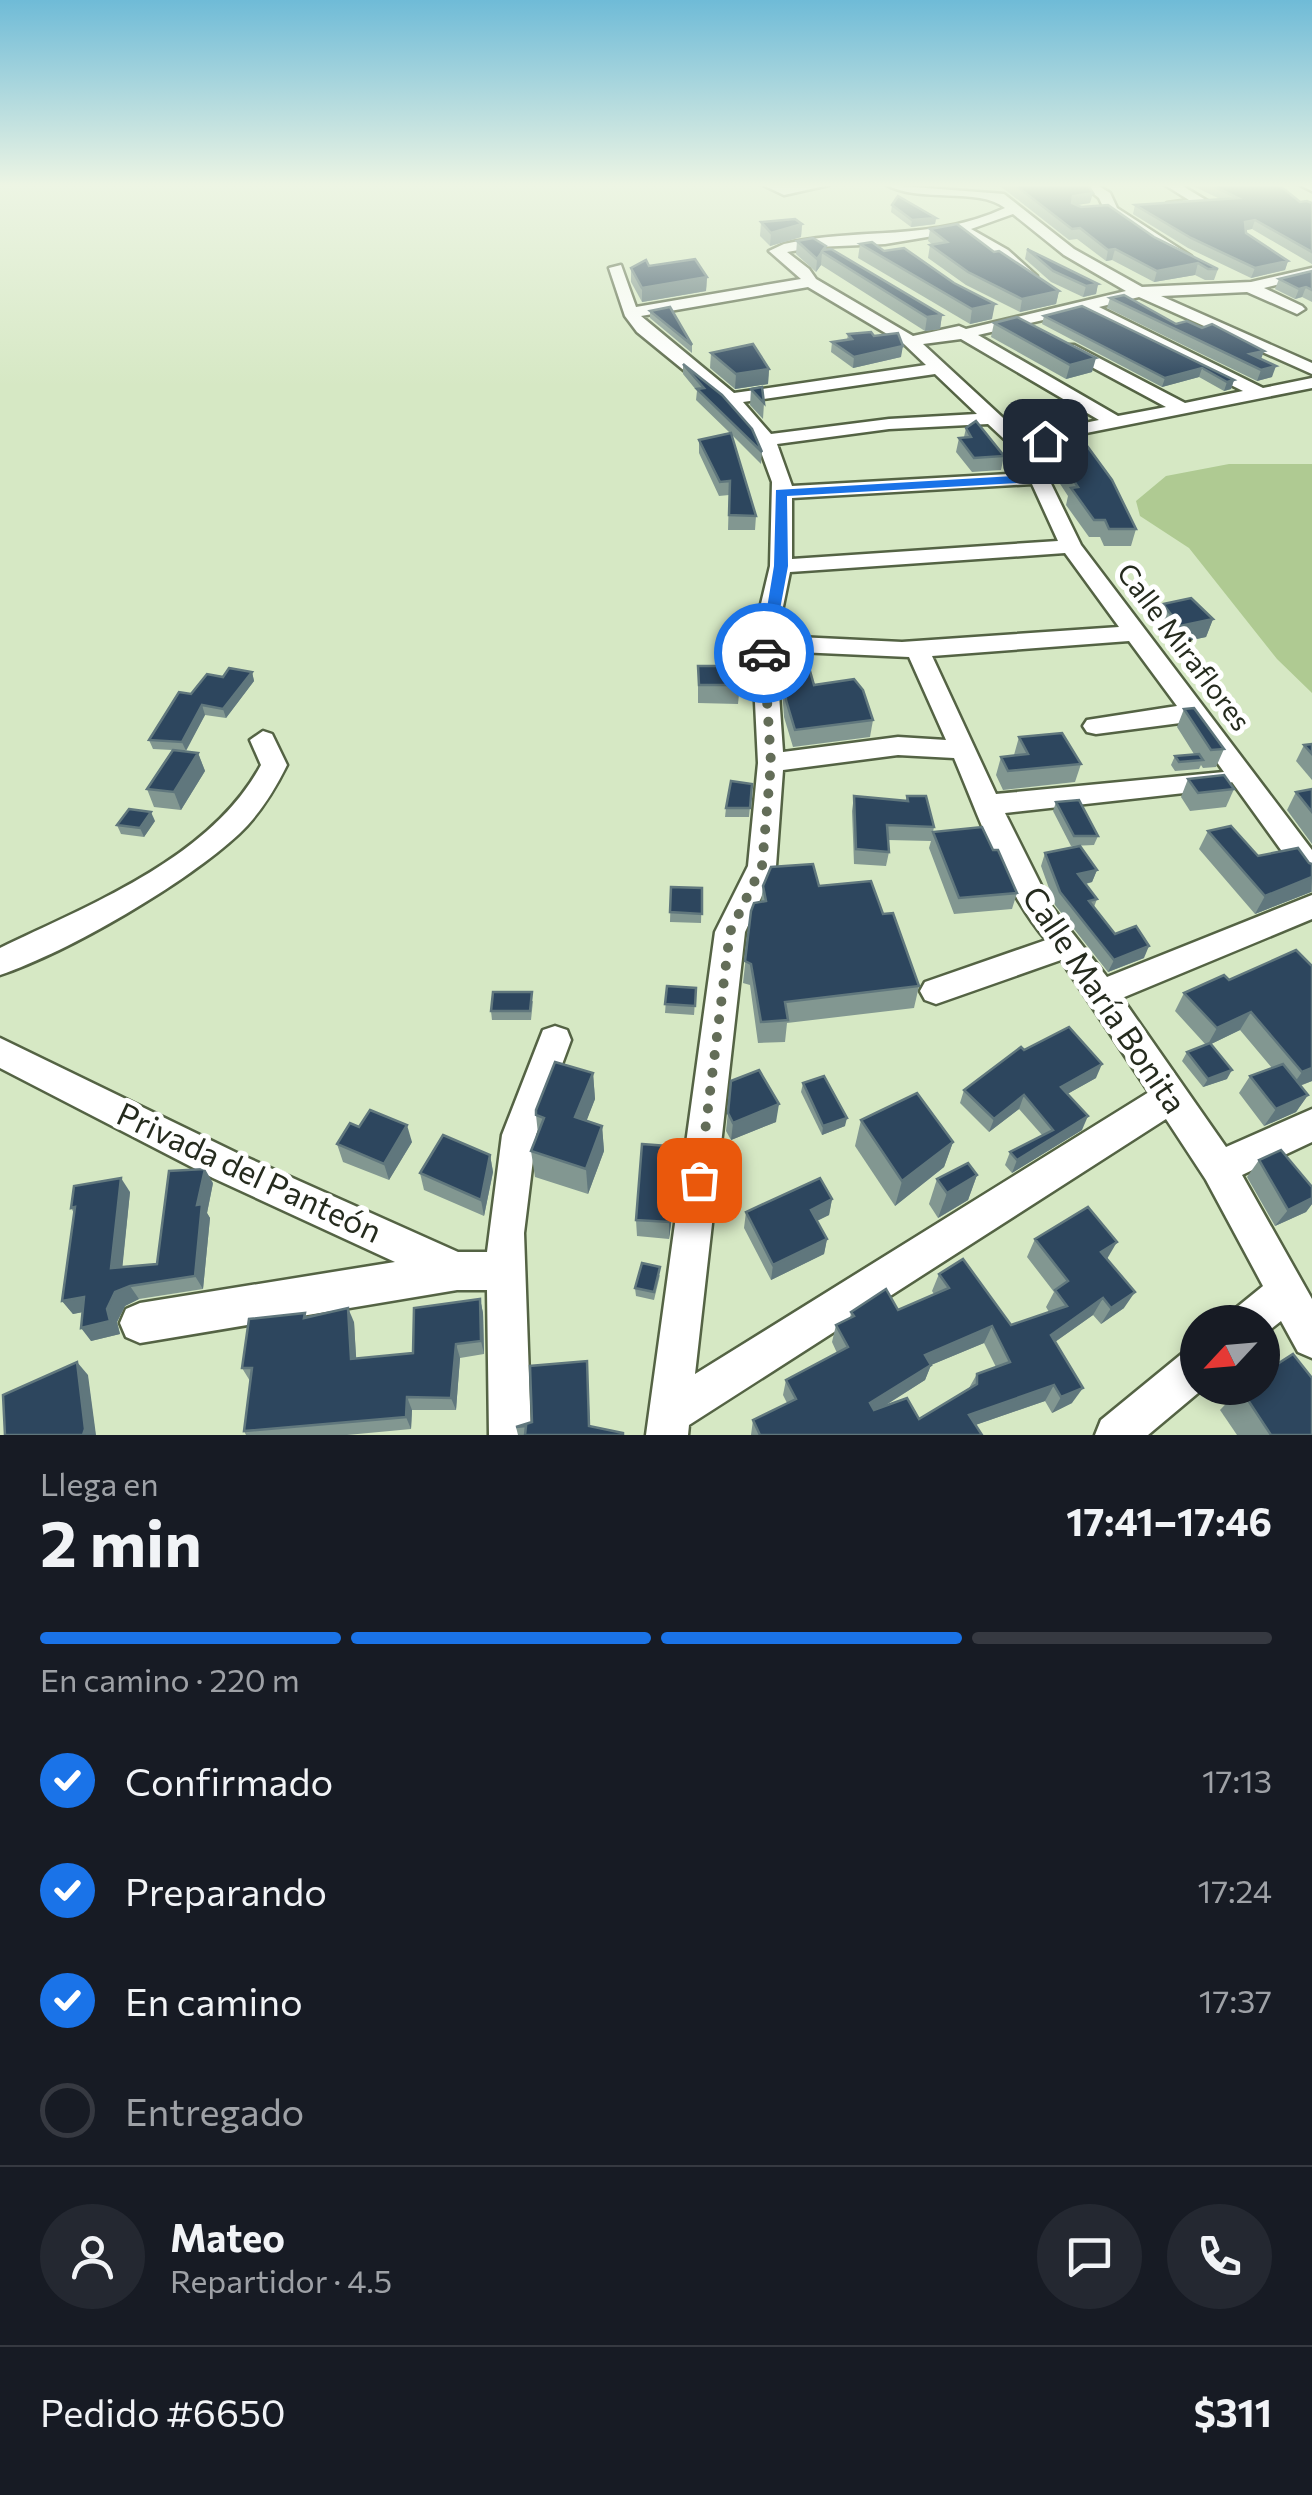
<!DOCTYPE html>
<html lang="es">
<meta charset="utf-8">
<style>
:root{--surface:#171b24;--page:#242831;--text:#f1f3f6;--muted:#9ea1a6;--line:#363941;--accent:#1a73e8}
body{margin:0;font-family:Commissioner,sans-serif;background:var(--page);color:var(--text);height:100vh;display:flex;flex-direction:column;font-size:38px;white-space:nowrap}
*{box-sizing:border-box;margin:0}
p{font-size:32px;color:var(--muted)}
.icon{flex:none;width:55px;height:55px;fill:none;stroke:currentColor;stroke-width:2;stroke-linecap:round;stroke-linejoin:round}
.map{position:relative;height:1435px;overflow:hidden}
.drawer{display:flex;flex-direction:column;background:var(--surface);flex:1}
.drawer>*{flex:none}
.needle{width:65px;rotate:244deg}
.fabs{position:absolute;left:1180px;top:1305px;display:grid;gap:20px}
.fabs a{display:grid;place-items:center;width:100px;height:100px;border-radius:50%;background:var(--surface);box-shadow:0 5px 15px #0003;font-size:50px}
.pin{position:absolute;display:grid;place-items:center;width:85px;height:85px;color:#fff;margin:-42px;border-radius:20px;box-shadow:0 5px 15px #0006}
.courier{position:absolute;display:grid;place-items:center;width:100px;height:100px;margin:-50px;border:8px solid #1a73e8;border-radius:50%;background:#fff;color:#222;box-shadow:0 2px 12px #0007}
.summary em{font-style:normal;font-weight:700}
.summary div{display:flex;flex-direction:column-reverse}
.summary{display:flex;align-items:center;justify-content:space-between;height:170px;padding:0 40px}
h1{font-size:65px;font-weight:700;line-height:75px}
.bar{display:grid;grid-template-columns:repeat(4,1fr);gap:15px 10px;align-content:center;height:120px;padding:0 40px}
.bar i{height:12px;border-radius:8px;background:var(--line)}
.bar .current{background:var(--accent)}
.bar p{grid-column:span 4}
.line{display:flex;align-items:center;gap:25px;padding:0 40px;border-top:2px solid var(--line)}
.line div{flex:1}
.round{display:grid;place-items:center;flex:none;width:105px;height:105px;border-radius:52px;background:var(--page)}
ol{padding:0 40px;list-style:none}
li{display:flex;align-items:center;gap:30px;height:110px}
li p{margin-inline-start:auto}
li .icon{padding:10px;border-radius:50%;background:var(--accent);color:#fff;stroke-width:4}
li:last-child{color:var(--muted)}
li i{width:55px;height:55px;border:5px solid var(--line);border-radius:50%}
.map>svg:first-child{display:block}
.green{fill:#afca92}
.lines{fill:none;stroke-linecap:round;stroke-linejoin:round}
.street-casing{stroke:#546344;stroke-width:5}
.street{fill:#fff;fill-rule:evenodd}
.wall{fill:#829791;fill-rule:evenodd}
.shaded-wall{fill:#60777d}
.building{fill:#2d465e;stroke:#60777d;stroke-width:2.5;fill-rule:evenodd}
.route{fill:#1a73e8}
.done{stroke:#636d58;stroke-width:10;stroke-dasharray:0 18}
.labels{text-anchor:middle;stroke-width:10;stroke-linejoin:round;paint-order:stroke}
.street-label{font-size:28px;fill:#252b1e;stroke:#fff}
.near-street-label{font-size:32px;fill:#252b1e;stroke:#fff}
</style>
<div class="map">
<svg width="1312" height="1435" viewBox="0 0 1312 1435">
<rect width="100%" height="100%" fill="#d6e8c4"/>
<!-- green -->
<polygon class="green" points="1229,464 1312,464 1312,693 1277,659 1189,548 1140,516 1136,501 1166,476"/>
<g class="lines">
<defs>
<g id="street">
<polygon points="763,185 829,185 784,195"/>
<path d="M887 185 1004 194 1074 249 1142 287 1251 282 1312 268V276L1264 288 1302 306 1305 309 1297 314 1247 292 1161 296 1312 363V374L1139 297 1099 307 1263 388 1312 378V388L1071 436 1035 451 1081 545 1312 850V882L1302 879 1232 782 1220 789 1005 813 1052 907 1107 977 1312 895V919L1122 998 1226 1147 1312 1109V1142L1242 1175 1312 1299V1358L1298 1352 1281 1321 1262 1336V1322H1231L1236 1308 1263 1286 1206 1180 1166 1119 689 1425 688 1435H646L715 932 748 866 758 763 752 642 770 566 772 482 757 441 724 403 637 332 625 316 609 268 621 265 636 307 801 279 769 251 784 244C858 227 933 242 1005 208 979 187 919 203 887 185ZM1013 214 1064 255 1126 291 966 329 959 326 913 336 816 279 809 269 787 252 816 247 885 244 957 232 998 256 1027 282H1037V276L1008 250 971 229ZM808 287 904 344 926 365 734 393 641 316ZM1082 311 1243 391 1185 403 1074 345H1062V351L1166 407 1118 416 978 335ZM961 339 1099 420 1060 428 1028 441 923 344ZM935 374 977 414 889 419 771 434 743 402ZM988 424 1017 451 1027 473 792 486 777 444 889 429ZM1032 484 1058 541 792 559V498ZM1065 553 1119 627 902 642 777 636 790 572ZM1129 641 1177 706 1087 720 1083 726 1087 732 1096 734 1188 722 1224 772 996 794 932 656ZM776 651 909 657 946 740 898 737 783 752ZM898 755 954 758C980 819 1003 889 1046 940L925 982 920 991 925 1000 936 1004 1061 960 1149 1092 695 1374 745 932 776 866 783 770Z"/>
<polygon points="1083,185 1097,185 1110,193 1117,208 1191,256 1179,259 1106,213 1099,198"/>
<polygon points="1165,185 1181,185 1209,202 1167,209 1167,203 1189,200"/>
<polygon points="1300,185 1312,185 1312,191"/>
<path d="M263 731 272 734 287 765C274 791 260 814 239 834 185 884 70 951 0 975V948C91 904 211 858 261 765L250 740Z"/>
<polygon points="555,1026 567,1030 571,1040 536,1135 524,1233 531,1435 489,1435 487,1290 457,1290 140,1343 126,1337 120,1323 126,1309 140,1303 395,1262 213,1178 0,1068 0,1038 239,1154 458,1252 487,1252 502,1135 543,1030"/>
<polygon points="1198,1346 1198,1388 1204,1388 1148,1435 1095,1435 1101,1420 1184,1352"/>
</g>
</defs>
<!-- street casing -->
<use href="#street" class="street-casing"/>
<!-- street -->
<use href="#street" class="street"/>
</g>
<!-- wall -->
<g class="wall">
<polygon points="999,185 1088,185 1090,203 1077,205 1154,237 1218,269 1214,280 1205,280 1195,275 1154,282 1112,260 1106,261 1077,239 1069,240"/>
<polygon points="1191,185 1279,185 1300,202 1312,203 1312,264 1252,229 1246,230 1246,233 1288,261 1285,270 1251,278 1188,248 1133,214 1135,205 1220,199"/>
<polygon points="892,205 936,218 935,224 911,227 891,212"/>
<polygon points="761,222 802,224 801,237 770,246 760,236"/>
<polygon points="930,229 994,252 1059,291 1056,304 1020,312 966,285 928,258 930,245 933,245 928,241"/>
<polygon points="797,241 826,246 826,249 942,315 940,329 925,331 821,265 816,272 796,254"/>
<polygon points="860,244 992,319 970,324 858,258"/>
<polygon points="1027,249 1098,284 1096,294 1083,297 1051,282 1025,259"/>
<polygon points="649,266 707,277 706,291 642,302 631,282 631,268"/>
<polygon points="1312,271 1312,302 1302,297 1295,299 1275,289 1279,279"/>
<polygon points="1110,298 1261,359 1272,377 1257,381 1107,308"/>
<polygon points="650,311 692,345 692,353 650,318"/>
<polygon points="1044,316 1234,380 1231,389 1224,391 1199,377 1162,387 1042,324"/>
<polygon points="994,323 1092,372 1066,379 991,337"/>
<polygon points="848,334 874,336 901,357 853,368 831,352 832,342 847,340"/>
<polygon points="711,353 769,369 768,384 735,389 710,368"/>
<polygon points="683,364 762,452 761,464 731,434 756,516 755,530 728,530 729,495 719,496 699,453 699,440 730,433 696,400 697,391 683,374"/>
<polygon points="751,389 764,403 763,419 750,405"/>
<polygon points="966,428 1004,456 1001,470 972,472 956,452 959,438 964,437"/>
<polygon points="1045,438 1136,529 1131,546 1104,546 1100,537 1089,537 1066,505 1068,496 1041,455"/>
<polygon points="1163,604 1213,619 1206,637 1173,644 1157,622"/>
<polygon points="698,666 740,685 738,704 698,703"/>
<polygon points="252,672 254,681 226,718 205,715 185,751 198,753 205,771 181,810 154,807 147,789 172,750 153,749 149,740 191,694 223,677"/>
<polygon points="784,672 814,685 873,720 870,737 793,747 784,717 782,689"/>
<polygon points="1184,709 1224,749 1216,767 1203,768 1201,765 1199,769 1175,771 1171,765 1175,756 1194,754 1177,727"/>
<polygon points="1019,737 1081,764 1075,782 1003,790 996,775 1001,757 1014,755"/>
<polygon points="1312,744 1312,780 1296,761 1304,745"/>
<polygon points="1188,779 1234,789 1226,807 1190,811 1181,797"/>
<polygon points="752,784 749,817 725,817 726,808"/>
<polygon points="1312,789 1312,844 1287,810 1296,792"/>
<polygon points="854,796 906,801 907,796 934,827 933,832 993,850 1017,893 1012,909 954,914 929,848 931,841 888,840 889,852 886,866 854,864 852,811"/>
<polygon points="1056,802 1098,836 1094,845 1071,846 1053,811"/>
<polygon points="155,821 144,837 121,834 117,825"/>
<polygon points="1208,831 1258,856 1312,864 1312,892 1311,892 1255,914 1199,849"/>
<polygon points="1045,853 1097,870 1092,882 1086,884 1097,899 1094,907 1115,934 1144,958 1108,972 1055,905 1041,866"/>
<polygon points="763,886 819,886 883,914 919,986 914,1008 787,1023 785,1042 758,1043 750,985 743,983 751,911 761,902"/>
<polygon points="671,887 702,888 701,923 670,922"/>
<polygon points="1312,966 1312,1081 1300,1086 1308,1095 1296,1112 1264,1126 1239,1093 1250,1076 1272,1068 1240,1030 1211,1044 1227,1079 1203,1087 1182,1061 1187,1052 1206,1045 1175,1011 1184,993 1229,980"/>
<polygon points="667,986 696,988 694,1015 665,1013"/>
<polygon points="533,1001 531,1020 492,1020 491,1011"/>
<polygon points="1024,1050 1096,1078 1067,1094 1082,1130 1012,1173 1005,1165 1010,1152 1042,1135 1019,1109 989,1132 960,1103 964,1090"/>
<polygon points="593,1073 595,1099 586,1121 602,1126 604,1151 588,1194 535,1177 531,1151 538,1134 536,1115"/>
<polygon points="731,1081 776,1122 731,1140 726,1131"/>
<polygon points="803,1083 845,1126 822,1135 801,1092"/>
<polygon points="861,1120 953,1142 944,1167 895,1206 855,1146"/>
<polygon points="359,1127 412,1142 389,1180 343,1162 337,1144"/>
<polygon points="680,1147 679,1164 669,1239 637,1236 636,1220"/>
<polygon points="490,1155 493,1172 484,1216 424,1190 420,1173"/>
<polygon points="1259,1160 1312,1187 1312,1204 1306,1212 1275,1226 1247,1177"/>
<polygon points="977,1175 968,1200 938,1218 929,1204 937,1179"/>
<polygon points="213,1183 207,1213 210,1218 203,1289 139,1299 125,1306 117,1322 120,1334 91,1341 82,1312 73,1314 62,1301 74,1213 71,1208 130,1192 122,1267 157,1264"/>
<polygon points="832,1199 829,1215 817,1221 827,1239 824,1254 771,1280 744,1228 746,1212"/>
<path d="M1035 1239 1107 1259 1124 1308 1101 1324 1093 1315 1055 1342 1072 1403 1052 1413 1045 1401 975 1425 982 1435H751L753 1420 787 1403 783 1395 786 1380 837 1353 832 1342 836 1325 850 1319 851 1312 898 1310 934 1294 932 1291 939 1274 1011 1325 1049 1312 1046 1307 1054 1292 1027 1257ZM984 1343 996 1367 977 1374 969 1388 919 1419 883 1407 925 1380 931 1365Z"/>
<polygon points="660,1275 654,1300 636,1296 635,1288"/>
<polygon points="480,1299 483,1313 484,1354 460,1358 456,1410 412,1410 411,1429 347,1435 246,1435 244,1431 250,1381 242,1368 305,1313 307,1318 354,1322 356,1359 413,1353"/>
<polygon points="587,1361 590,1426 623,1435 518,1435 516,1427 532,1422"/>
<polygon points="1241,1388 1312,1435 1237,1435 1220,1410"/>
</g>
<!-- shaded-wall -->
<g class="shaded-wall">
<polygon points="1093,193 1090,203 1070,206 1073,196"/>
<polygon points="936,218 935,224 911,227 912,220"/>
<polygon points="1255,220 1252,229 1242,231 1245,222"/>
<polygon points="802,224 801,237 770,246 771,233"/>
<polygon points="1115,249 1112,260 1106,261 1108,250"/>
<polygon points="822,252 821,265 816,272 817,259"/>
<polygon points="1288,261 1285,270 1251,278 1255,268"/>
<polygon points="1198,263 1195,275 1154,282 1157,271"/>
<polygon points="707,277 706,291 642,302 642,288"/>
<polygon points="1098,284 1096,294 1083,297 1086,286"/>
<polygon points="1306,287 1302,297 1295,299 1299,289"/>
<polygon points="1059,291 1056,304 1020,312 1022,299"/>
<polygon points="995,304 992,319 970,324 972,309"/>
<polygon points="942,315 940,329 925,331 927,317"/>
<polygon points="903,346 901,357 853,368 854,357"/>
<polygon points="1264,351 1260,362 1247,365 1250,354"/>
<polygon points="1096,358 1092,372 1066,379 1070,365"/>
<polygon points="1276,366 1272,377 1257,381 1261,370"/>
<polygon points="1202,368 1199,377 1162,387 1165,378"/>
<polygon points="769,369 768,384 735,389 736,374"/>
<polygon points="1234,380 1231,389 1224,391 1227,382"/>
<polygon points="1213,619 1206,637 1173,644 1180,626"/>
<polygon points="252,672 254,681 226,718 223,709"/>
<polygon points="202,705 205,715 186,751 182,742"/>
<polygon points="198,753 205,771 181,810 174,792"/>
<polygon points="151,812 155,821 144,837 140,828"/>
<polygon points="1097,870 1092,882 1074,886 1078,874"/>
<polygon points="1312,877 1311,892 1255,914 1265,896"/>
<polygon points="1149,946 1144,958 1108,972 1114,960"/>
<polygon points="1251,1012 1240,1030 1207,1046 1217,1028"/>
<polygon points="1102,1064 1096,1078 1055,1101 1061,1087"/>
<polygon points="1312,1068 1312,1081 1290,1089 1302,1072"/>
<polygon points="1232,1070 1227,1079 1203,1087 1208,1079"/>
<polygon points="593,1073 595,1099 578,1143 575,1117"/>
<polygon points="1024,1095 1019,1109 989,1132 994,1119"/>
<polygon points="1308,1095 1296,1112 1264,1126 1276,1109"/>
<polygon points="779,1104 776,1122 731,1140 733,1123"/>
<polygon points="1088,1116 1082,1130 1012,1173 1017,1160"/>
<polygon points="847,1118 845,1126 822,1135 823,1126"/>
<polygon points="407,1125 412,1142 389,1180 384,1164"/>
<polygon points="602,1126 604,1151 588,1194 586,1169"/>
<polygon points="953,1142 944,1167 895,1206 902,1181"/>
<polygon points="680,1147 679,1164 669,1239 669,1222"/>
<polygon points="490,1155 493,1172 484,1216 481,1200"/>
<polygon points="205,1169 213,1183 207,1213 210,1218 203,1289 195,1276 197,1205"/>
<polygon points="977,1175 968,1200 938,1218 947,1193"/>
<polygon points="121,1178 130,1192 121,1281 111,1268"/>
<polygon points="1312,1198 1312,1204 1306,1212 1275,1226 1288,1210"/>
<polygon points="832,1199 829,1215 808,1225 811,1210"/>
<polygon points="827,1239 824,1254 771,1280 773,1265"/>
<polygon points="1117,1242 1107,1259 1101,1252"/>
<polygon points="130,1286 139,1299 125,1306 117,1322 120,1334 91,1341 81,1328 107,1309 115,1292"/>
<polygon points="1135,1292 1124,1308 1101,1324 1111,1308"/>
<polygon points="84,1297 94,1310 73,1314 62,1301"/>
<polygon points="1103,1298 1093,1315 1042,1351 1051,1335"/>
<polygon points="480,1299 483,1313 484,1354 481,1341"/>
<polygon points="348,1308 354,1322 357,1372 351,1359"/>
<polygon points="992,1326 984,1343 931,1365 925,1380 865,1418 870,1403 925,1355"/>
<polygon points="456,1344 460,1358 456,1410 451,1398"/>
<polygon points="77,1362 88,1375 96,1435 83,1435"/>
<polygon points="1054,1385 1045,1401 961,1430 969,1415"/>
<polygon points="1083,1388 1072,1403 1052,1413 1061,1397"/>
<polygon points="407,1397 412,1410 411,1429 406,1417"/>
</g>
<!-- building -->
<g class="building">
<polygon points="1015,185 1088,185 1093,193 1073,196 1072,203 1081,207 1108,205 1154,237 1218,269 1208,269 1198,263 1157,271 1115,249 1108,250 1080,228 1072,229"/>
<polygon points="1211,185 1279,185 1300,202 1307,201 1312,203 1312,252 1255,220 1245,222 1246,233 1288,261 1255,268 1191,238 1135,205 1238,198"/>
<polygon points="898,196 936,218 912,220 892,205"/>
<polygon points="795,219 802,224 771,233 761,222"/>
<polygon points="957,224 994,252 999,251 1059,291 1022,299 968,272 930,245 947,242 930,229"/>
<polygon points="813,238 826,246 823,250 831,249 942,315 927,317 822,252 817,259 797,241"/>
<polygon points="872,242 884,251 904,248 954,283 995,304 972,309 860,244"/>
<polygon points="1027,249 1098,284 1086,286 1053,271"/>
<polygon points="695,259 707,277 642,288 631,268 646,260 649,266"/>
<polygon points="1312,271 1312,290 1306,287 1299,289 1279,279"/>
<polygon points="1124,295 1176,324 1187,321 1202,328 1212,324 1264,351 1250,354 1276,366 1261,370 1110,298"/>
<polygon points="1082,306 1234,380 1227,382 1202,368 1165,378 1044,316"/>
<polygon points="670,307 692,345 650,311"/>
<polygon points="1017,317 1096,358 1070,365 994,323"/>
<polygon points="871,332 874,336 898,333 903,346 854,357 832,342 852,339 848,334"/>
<polygon points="753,344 769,369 736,374 711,353"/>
<polygon points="683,364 722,395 752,429 762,452 697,389 704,388"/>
<polygon points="762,387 764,403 751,389"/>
<polygon points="976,421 1004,456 974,458 959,438 971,437 966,428"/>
<polygon points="731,433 756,516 729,515 730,481 720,482 699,440"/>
<polygon points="1045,438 1082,439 1112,480 1136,529 1109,529 1105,520 1094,520 1071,488 1078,487"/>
<polygon points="1191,598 1213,619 1180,626 1163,604"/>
<polygon points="698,666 738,666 740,685 699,685"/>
<polygon points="229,668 252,672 223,709 202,705 182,742 149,740 179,692 191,694 207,674 223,677"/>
<polygon points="810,671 814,685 854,679 863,690 873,720 795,730 786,700 784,672"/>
<polygon points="1194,708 1224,749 1211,750 1184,709"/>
<polygon points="1062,733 1081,764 1008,771 1001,757 1028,754 1019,737"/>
<polygon points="1312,744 1312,754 1304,745"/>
<polygon points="173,750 198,753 174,792 147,789"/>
<polygon points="1199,754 1203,760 1179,762 1175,756"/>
<polygon points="1224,775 1234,789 1198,793 1188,779"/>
<polygon points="731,781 752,784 750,808 726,808"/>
<polygon points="1312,789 1312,812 1296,792"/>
<polygon points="854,796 908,801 907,796 926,796 934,827 887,825 889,852 856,849"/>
<polygon points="1079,800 1098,836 1074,836 1056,802"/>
<polygon points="129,809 151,812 140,828 117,825"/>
<polygon points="1231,826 1258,856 1298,848 1309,863 1312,864 1312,877 1265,896 1208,831"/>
<polygon points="982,827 993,850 998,850 1017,893 959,898 933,832"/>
<polygon points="1080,846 1097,870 1078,874 1097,899 1089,901 1115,934 1136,926 1149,946 1114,960 1060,892 1045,853"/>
<polygon points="813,864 819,886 871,881 883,914 893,913 919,986 785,1002 788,1020 761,1022 751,964 745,961 751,911 754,903 766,901 763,886 771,867"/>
<polygon points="671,887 702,888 702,914 670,912"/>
<polygon points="1296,950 1312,966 1312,1068 1302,1072 1251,1012 1217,1028 1184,993 1224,975 1229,980"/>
<polygon points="667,986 696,988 695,1006 665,1004"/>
<polygon points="493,992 532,992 530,1011 491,1011"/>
<polygon points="1069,1027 1102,1064 1061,1087 1088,1116 1017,1160 1010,1152 1053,1130 1024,1095 994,1119 964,1090 1021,1047 1024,1050"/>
<polygon points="1210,1043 1232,1070 1208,1079 1187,1052"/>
<polygon points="555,1062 593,1073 575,1117 602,1126 586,1169 531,1151 544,1118 536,1115 536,1110"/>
<polygon points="1283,1064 1308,1095 1276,1109 1250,1076"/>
<polygon points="759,1070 779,1104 733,1123 728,1113 731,1081"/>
<polygon points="824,1076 847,1118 823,1126 803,1083"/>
<polygon points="917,1093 953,1142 902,1181 861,1120"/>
<polygon points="370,1110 407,1125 384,1164 337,1144 350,1123 359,1127"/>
<polygon points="443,1135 490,1155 481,1200 420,1173"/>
<polygon points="642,1144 680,1147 669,1222 636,1220"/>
<polygon points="1281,1150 1312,1187 1312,1198 1288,1210 1259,1160"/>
<polygon points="968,1163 977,1175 947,1193 937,1179"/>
<polygon points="205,1169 197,1205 202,1204 195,1276 130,1286 115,1292 107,1309 110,1321 81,1328 84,1297 62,1301 75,1207 71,1208 74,1186 121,1178 111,1268 157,1264 169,1171"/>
<polygon points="820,1178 832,1199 811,1210 827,1239 773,1265 746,1212"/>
<path d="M1088 1207 1117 1242 1101 1252 1135 1292 1111 1308 1103 1298 1051 1335 1083 1388 1061 1397 1054 1385 969 1415 982 1435H760L753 1420 796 1399 786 1380 848 1347 836 1325 854 1316 851 1312 886 1289 898 1310 949 1288 939 1274 963 1259 1011 1325 1067 1306 1055 1290 1068 1281 1035 1239ZM992 1326 1010 1362 977 1374V1384L919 1419 907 1398 874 1410 870 1403 931 1365 925 1355Z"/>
<polygon points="642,1263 660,1267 654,1292 635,1288"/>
<polygon points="480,1299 481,1341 456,1344 451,1398 407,1397 406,1417 244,1431 252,1368 242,1368 249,1319 305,1313 304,1318 348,1308 351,1359 413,1353 414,1308"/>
<polygon points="1293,1354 1312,1378 1312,1435 1271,1435 1240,1388 1262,1388 1262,1374"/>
<polygon points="587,1361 589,1426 623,1433 623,1435 525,1435 526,1426 516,1427 532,1422 530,1366"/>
<polygon points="77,1362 85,1429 83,1435 5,1435 3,1395"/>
</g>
<!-- sky -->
<linearGradient id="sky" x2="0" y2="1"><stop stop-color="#6fbbd7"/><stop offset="0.48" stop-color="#edf5e4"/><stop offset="1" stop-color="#edf5e4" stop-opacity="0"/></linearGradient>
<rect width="1312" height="386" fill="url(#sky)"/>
<!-- route -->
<polygon class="route" points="1045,437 1050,443 1031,451 1045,478 1038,482 787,496 788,566 772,653 759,656 774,566 776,490 1030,475 1018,450"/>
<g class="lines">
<!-- done -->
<polyline class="done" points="699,1180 730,932 762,866 771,763 764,653"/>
</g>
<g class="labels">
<!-- street labels -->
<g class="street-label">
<text transform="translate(1184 647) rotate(53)" y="10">Calle Miraflores</text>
</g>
<!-- near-street labels -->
<g class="near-street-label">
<text transform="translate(1104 1000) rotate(56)" y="11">Calle María Bonita</text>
<text transform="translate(249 1173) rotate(25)" y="11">Privada del Panteón</text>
</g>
</g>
</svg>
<div class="fabs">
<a><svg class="needle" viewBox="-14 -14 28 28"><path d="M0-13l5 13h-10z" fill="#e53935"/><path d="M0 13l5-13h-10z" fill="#9ea1a6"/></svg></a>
</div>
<div class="pin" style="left:699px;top:1180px;background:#ea580c"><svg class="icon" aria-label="bag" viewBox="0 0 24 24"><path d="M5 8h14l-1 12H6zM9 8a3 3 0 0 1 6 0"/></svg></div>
<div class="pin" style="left:1045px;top:441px;background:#1f2937"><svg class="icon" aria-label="home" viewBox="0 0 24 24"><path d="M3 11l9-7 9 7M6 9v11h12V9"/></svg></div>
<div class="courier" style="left:764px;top:653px"><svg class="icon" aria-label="car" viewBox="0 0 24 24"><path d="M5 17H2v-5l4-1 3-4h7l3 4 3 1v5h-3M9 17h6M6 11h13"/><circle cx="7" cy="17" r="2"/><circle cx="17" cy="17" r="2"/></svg></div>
</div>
<section class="drawer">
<div class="summary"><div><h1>2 min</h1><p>Llega en</p></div><em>17:41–17:46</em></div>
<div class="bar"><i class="current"></i><i class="current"></i><i class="current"></i><i></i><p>En camino · 220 m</p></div>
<ol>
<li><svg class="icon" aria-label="check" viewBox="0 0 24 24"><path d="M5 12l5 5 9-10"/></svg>Confirmado<p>17:13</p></li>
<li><svg class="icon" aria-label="check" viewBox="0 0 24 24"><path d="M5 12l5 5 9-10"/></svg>Preparando<p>17:24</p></li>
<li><svg class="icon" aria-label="check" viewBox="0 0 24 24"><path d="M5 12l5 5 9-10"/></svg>En camino<p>17:37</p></li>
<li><i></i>Entregado</li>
</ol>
<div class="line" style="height:180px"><a class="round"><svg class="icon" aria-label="person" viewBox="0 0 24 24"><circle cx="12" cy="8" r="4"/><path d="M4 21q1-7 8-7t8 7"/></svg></a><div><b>Mateo</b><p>Repartidor · 4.5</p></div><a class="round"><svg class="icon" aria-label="chat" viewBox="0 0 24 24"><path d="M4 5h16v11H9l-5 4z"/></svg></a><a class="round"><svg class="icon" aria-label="phone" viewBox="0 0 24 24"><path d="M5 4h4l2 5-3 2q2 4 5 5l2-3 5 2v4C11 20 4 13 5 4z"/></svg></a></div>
<div class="line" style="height:130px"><div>Pedido #6650</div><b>$311</b></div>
</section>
